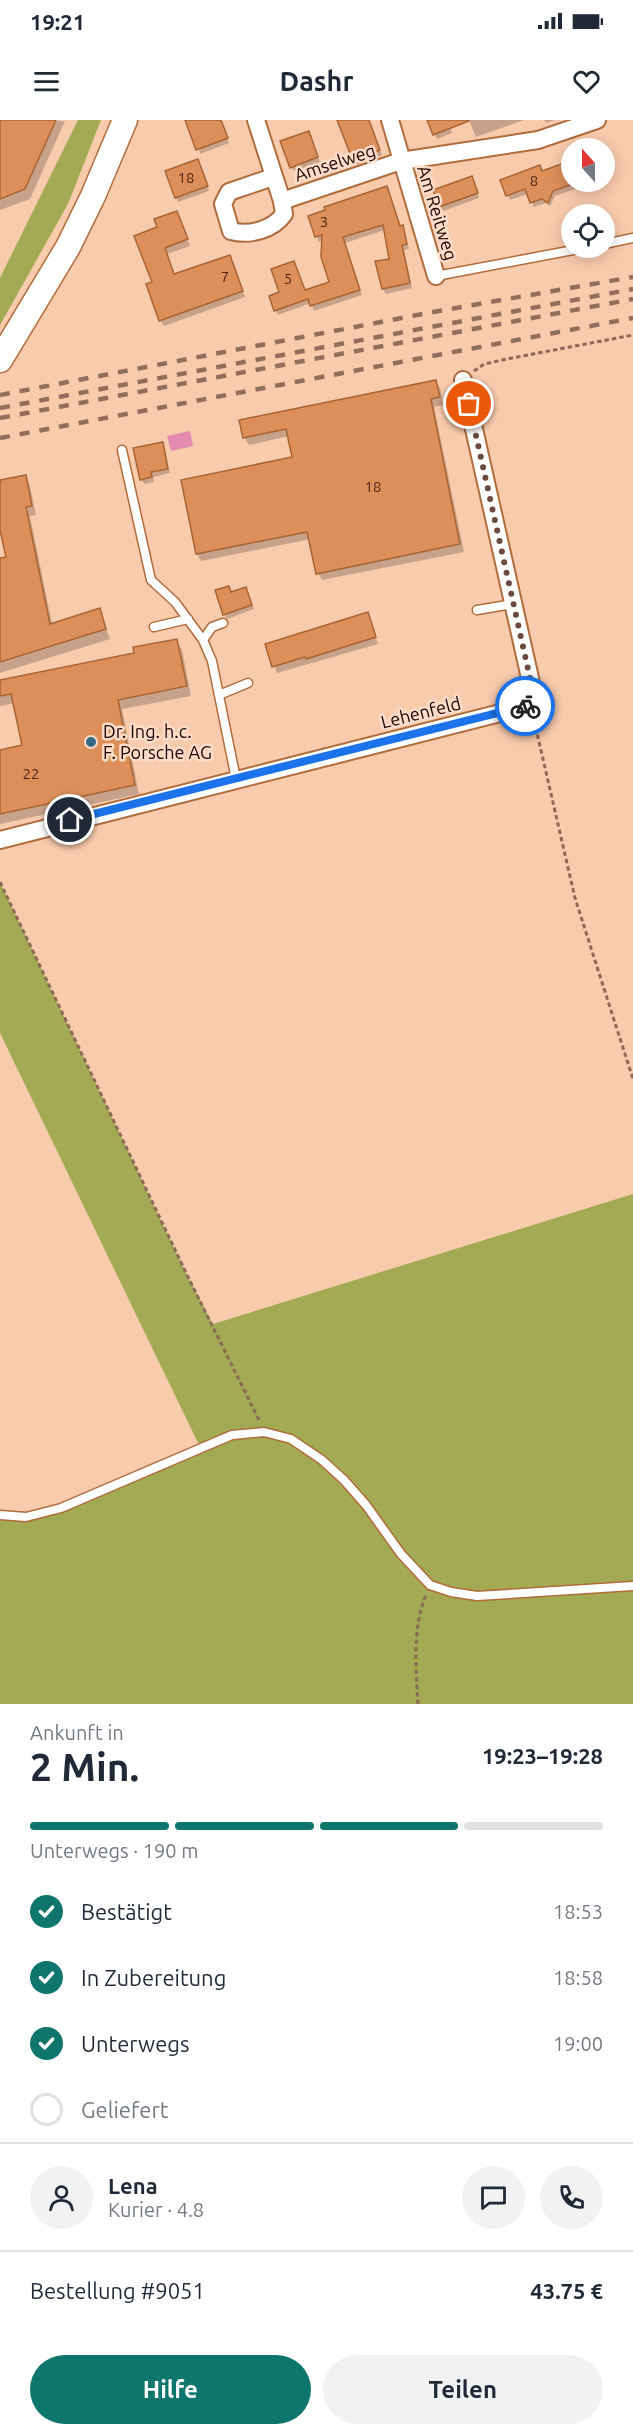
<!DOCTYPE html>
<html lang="de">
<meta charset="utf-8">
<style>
:root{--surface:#fff;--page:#f2f2f3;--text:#1f2937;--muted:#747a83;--line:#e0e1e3;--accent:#0f766e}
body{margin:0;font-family:Ubuntu,sans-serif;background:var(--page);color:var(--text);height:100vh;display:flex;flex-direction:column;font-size:22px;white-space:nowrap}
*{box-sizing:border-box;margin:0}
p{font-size:20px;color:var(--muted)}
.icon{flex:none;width:33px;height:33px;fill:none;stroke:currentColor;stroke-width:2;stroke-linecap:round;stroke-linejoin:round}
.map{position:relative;height:1584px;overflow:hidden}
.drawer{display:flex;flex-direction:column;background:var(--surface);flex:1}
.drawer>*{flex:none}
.needle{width:39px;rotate:339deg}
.fabs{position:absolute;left:561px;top:18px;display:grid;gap:12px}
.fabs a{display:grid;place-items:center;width:54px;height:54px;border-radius:50%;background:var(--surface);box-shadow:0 3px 15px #0003;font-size:30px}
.pin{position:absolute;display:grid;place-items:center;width:51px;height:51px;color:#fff;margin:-26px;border:3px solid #fff;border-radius:50%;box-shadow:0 2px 6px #0007}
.courier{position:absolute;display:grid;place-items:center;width:60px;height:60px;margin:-30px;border:4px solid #1a73e8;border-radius:50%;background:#fff;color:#222;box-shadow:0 2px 8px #0007}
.summary em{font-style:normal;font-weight:700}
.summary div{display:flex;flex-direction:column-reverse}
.summary{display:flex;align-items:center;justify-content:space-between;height:102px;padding:0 30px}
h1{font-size:39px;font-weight:700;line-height:45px}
.bar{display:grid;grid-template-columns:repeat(4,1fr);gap:9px 6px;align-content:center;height:72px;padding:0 30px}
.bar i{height:8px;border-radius:4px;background:var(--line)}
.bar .active{background:var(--accent)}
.bar p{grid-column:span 4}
.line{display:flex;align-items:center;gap:15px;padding:0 30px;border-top:2px solid var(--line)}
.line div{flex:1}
.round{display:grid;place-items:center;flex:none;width:63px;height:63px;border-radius:32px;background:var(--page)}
ol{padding:0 30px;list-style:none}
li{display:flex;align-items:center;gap:18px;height:66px}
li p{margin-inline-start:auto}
li .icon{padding:6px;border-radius:50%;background:var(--accent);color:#fff;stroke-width:4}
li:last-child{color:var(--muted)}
li i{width:33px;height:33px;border:3px solid var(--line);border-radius:50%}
.primary-button{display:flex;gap:12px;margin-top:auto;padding:12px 30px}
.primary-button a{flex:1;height:69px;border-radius:36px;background:var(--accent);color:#fff;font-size:24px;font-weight:700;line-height:69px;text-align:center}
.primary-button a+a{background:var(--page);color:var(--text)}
.status{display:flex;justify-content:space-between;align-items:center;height:42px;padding:0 30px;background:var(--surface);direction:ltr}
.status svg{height:16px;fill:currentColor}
header{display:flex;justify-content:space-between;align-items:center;height:78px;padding:0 30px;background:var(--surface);font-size:27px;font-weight:700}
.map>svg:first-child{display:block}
.green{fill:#a2ab53}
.water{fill:#e58bb0}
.shadow{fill:#0003}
.building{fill:#dd8f5a;stroke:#a86433;stroke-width:1.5}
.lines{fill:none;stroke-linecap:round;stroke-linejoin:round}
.lane-casing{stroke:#b16c3b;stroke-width:11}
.street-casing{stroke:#b16c3b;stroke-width:20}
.secondary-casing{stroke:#b16c3b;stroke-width:27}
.path{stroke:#8d6958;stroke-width:3;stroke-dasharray:4.5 3;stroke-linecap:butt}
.lane{stroke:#fff;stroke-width:8}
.street{stroke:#fff;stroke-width:16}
.secondary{stroke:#fff;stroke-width:24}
.rail{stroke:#926e5c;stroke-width:4.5;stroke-dasharray:10 10;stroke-linecap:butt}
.done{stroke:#6a4a3d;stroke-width:6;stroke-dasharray:0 10.8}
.route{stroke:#1a73e8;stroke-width:8}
.poi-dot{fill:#346985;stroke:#fbdcc8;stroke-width:2}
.labels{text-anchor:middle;stroke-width:5;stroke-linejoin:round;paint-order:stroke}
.number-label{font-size:15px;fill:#4d2716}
.street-label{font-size:18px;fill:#1d0400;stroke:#fbdcc8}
.poi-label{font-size:18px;fill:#1d0400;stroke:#fbdcc8;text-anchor:start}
</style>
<div class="status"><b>19:21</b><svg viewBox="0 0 49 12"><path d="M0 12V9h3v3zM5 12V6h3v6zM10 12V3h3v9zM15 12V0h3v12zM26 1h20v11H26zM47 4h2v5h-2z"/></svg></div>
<header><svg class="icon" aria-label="menu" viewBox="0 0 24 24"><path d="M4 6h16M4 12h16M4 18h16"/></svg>Dashr<svg class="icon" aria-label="heart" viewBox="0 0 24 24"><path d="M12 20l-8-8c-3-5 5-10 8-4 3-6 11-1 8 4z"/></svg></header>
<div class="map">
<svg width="633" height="1584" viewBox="0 0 633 1584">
<rect width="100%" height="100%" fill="#f9cbad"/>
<!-- green -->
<g class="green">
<polygon points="78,0 101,0 68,84 0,205 0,158"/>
<polygon points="0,762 188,1157 213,1204 633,1074 633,1584 0,1584 0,1395 26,1397 61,1388 200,1327 0,913"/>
</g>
<!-- water -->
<polygon class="water" points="190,311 193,326 171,331 167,316"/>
<!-- shadow -->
<g class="shadow">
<polygon points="0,0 65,1 30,79 0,90"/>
<polygon points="193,0 220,0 229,23 200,34"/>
<polygon points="337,0 367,0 382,35 357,45"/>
<polygon points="429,0 447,0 452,13 437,19"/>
<polygon points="469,0 524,0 476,17"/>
<polygon points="544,0 555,0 546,3"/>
<polygon points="311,18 320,42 294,51 291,47"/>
<polygon points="604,29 609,33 615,50 604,53"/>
<polygon points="200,46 209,71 178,82 176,77"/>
<polygon points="543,52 572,62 595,62 555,76 550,86 546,83 534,87 528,74 510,80 502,60"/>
<polygon points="474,62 479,78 443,91 440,86"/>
<polygon points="327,91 403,107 409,129 404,130 412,168 386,174 383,169 391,140 385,110 345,123 362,175 314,191 311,183 278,195 275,190 294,142 305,171 331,163 323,120 319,122 317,117 310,97"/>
<polygon points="180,99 190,126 167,134 175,156 229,136 245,177 164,206 160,200 154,163 136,117"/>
<polygon points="436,261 440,268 443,285 434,287 464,432 322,460 318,453 311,419 201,441 197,434 182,361 294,338 289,316 249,325 244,317"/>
<polygon points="162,324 170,353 153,357 154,362 144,364 141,359"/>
<polygon points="25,357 30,366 36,395 30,396 52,504 99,490 110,519 0,553 0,459 11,457 0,402 0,362"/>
<polygon points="246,469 254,489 227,499 224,494 231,474"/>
<polygon points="368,494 378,524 277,553 267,525"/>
<polygon points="176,520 182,530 191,576 122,589 139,674 0,704 0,632 24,627 15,583 0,586 0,562 136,534"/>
</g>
<!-- building -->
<g class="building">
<polygon points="0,0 56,0 25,69 0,79"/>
<polygon points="185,0 221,0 228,18 196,30"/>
<polygon points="337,0 369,0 380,30 353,41"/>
<polygon points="427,0 469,0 469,1 433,15"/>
<polygon points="309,11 318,37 290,48 280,21"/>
<polygon points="198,39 208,66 175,78 165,51"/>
<polygon points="572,40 572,62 575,63 553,71 548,83 542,79 530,83 525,69 506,76 500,60 540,45 542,51"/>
<polygon points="472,56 478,73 439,87 433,70"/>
<polygon points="387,66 400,106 403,105 407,124 402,125 410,163 382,169 375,141 389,139 383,105 343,117 360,170 310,186 308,179 274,191 269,176 279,172 271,149 294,141 305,170 329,162 321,137 322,115 315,117 308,96 325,90 324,87"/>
<polygon points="177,91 188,119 165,128 174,154 230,135 243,171 159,201 146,164 152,162 134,116 157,107 154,99"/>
<polygon points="436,260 440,277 431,279 460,424 316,454 307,412 196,434 181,360 292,337 286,309 243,318 239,300"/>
<polygon points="163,322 168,349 151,352 152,357 140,360 133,328"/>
<polygon points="26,355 32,386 26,387 50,504 100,488 106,509 0,542 0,438 6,437 0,410 0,360"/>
<polygon points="229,466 231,472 246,467 252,485 223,495 215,470"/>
<polygon points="368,492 376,517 306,539 305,537 272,547 265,524"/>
<polygon points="177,519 187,566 118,580 135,665 0,694 0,630 22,625 11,574 0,576 0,560 134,533 133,527"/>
</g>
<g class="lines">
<defs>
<g id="lane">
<polyline points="604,124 633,118"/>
<polyline points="436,156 584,128"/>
<polyline points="122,330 151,460 175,482 203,520"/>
<polyline points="477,490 513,484"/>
<polyline points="223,503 212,507 203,520 212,541 236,659"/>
<polyline points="154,507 188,499"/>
<polyline points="219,575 248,563"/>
<polyline points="0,1395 26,1397 61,1388 232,1315 264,1312 291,1319 322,1340 344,1360 366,1385 401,1434 430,1465 451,1472 477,1476 633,1466"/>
</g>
<g id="street">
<path d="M256 0 282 81 284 94C273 110 249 116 231 111L223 84 229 72 273 57"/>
<polyline points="390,0 436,156"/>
<polyline points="282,81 401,41 538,20 597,0"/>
<path d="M0 720 524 587C534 578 532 570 530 558L463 260"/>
</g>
<polyline id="secondary" points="0,240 68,127 93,76 125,0"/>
</defs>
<!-- lane casing -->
<use href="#lane" class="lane-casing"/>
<!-- street casing -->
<use href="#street" class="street-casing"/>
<!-- secondary casing -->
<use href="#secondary" class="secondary-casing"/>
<!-- path -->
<g class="path">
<polyline points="474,251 484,244 512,238 633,215"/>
<polyline points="534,600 575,778 633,959"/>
<polyline points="0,762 188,1157 260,1302"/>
<path d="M418 1584C416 1549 412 1508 426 1475"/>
</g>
<!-- lane -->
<use href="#lane" class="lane"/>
<!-- street -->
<use href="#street" class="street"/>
<!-- secondary -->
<use href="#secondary" class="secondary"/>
<!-- rail -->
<g class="rail">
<polyline points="0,275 433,192 633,157"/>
<polyline points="0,288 633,169"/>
<polyline points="0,298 633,179"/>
<polyline points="0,318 633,198"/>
</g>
</g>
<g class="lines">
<!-- done -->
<path class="done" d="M469 284 530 558C532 569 535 578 525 586"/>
<!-- route -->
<polyline class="route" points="70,700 525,586"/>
</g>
<!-- markers -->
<circle class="poi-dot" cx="91" cy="622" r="6"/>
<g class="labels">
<!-- number labels -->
<g class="number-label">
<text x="186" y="63">18</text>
<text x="534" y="66">8</text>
<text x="324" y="107">3</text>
<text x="225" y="162">7</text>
<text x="288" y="164">5</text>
<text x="373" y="372">18</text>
<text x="31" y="659">22</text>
</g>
<!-- street labels -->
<g class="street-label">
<text transform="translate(335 43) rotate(-18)" y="6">Amselweg</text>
<text transform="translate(437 93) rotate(73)" y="6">Am Reitweg</text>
<text transform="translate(421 593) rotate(-14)" y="6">Lehenfeld</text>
</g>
<!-- poi labels -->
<g class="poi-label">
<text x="103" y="618">Dr. Ing. h.c.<tspan x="103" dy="21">F. Porsche AG</tspan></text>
</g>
</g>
</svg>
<div class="fabs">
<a><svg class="needle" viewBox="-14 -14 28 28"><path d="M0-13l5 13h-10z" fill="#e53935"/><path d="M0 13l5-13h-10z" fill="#747a83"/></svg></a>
<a><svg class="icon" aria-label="locate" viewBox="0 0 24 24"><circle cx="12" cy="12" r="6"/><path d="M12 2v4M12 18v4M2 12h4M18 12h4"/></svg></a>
</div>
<div class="pin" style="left:469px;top:284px;background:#ea580c"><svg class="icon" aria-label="bag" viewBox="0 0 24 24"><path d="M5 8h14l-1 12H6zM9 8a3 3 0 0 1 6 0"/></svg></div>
<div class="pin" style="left:70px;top:700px;background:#1f2937"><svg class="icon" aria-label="home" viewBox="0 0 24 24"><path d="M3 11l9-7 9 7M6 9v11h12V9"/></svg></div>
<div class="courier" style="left:525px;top:586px"><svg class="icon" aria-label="bike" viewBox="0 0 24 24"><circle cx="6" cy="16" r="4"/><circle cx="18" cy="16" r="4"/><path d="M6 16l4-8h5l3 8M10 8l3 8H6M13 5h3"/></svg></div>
</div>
<section class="drawer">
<div class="summary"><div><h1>2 Min.</h1><p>Ankunft in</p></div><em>19:23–19:28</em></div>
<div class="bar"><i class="active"></i><i class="active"></i><i class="active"></i><i></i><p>Unterwegs · 190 m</p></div>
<ol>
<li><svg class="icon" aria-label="check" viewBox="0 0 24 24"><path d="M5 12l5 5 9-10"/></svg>Bestätigt<p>18:53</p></li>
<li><svg class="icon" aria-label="check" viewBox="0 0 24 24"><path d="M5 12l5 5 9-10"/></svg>In Zubereitung<p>18:58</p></li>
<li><svg class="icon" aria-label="check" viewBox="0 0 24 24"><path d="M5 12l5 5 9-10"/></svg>Unterwegs<p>19:00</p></li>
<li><i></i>Geliefert</li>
</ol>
<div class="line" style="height:108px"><a class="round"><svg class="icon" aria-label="person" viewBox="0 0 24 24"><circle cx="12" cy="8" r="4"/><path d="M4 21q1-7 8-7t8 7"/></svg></a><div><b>Lena</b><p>Kurier · 4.8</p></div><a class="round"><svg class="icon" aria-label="chat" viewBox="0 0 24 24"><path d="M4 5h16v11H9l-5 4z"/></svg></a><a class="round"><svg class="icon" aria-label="phone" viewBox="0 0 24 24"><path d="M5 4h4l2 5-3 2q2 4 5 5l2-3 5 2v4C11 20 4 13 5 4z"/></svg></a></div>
<div class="line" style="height:78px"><div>Bestellung #9051</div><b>43.75 €</b></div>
<div class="primary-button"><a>Hilfe</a><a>Teilen</a></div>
</section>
